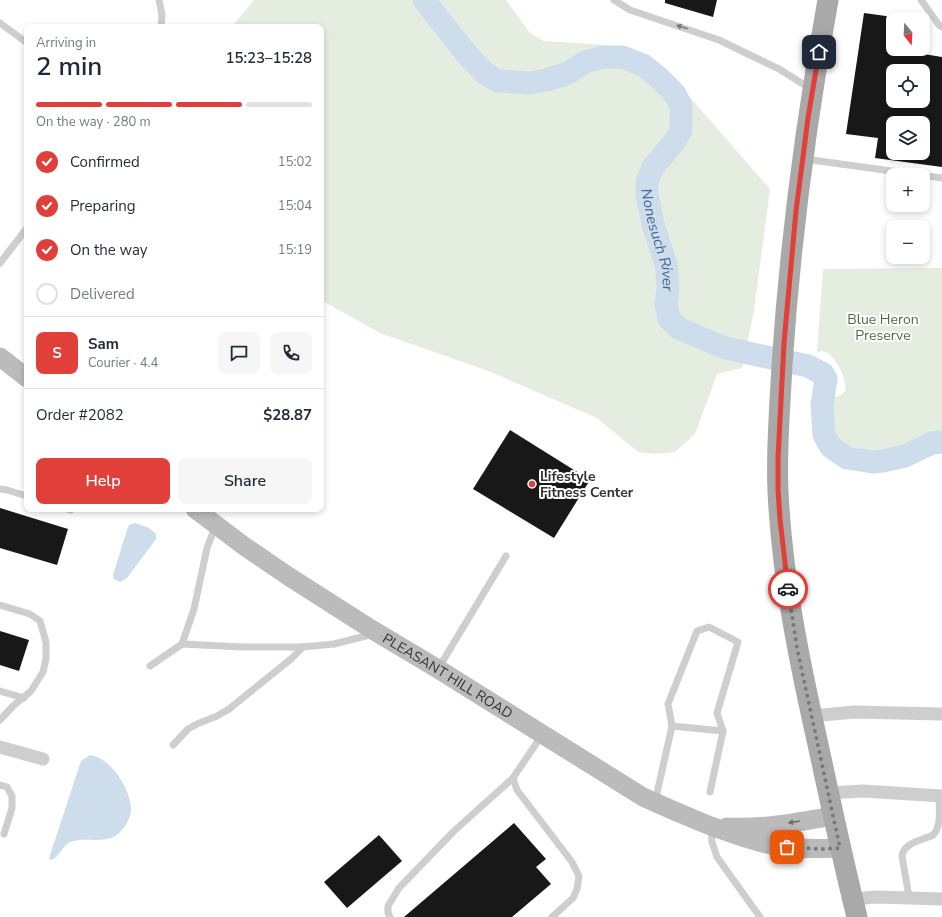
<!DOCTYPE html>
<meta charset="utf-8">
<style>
:root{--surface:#fff;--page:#f6f6f7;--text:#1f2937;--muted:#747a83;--line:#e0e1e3;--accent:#e13f39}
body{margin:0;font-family:"Nunito Sans",sans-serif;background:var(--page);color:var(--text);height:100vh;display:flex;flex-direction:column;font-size:15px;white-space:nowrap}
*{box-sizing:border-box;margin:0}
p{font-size:13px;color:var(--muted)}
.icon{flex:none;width:22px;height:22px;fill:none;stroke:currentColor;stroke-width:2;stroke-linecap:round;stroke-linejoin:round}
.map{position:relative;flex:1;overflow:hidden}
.panel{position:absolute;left:24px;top:24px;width:300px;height:488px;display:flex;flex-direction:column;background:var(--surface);border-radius:8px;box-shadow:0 2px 6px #0003}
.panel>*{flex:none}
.needle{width:26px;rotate:162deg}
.tools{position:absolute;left:886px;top:12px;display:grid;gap:8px}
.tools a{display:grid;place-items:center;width:44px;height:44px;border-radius:8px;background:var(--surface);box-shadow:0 2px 6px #0003;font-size:20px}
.pin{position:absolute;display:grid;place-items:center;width:34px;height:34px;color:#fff;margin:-17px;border-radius:8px;box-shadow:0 2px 6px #0006}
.courier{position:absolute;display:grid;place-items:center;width:40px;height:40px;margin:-20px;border:3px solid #e13f39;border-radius:50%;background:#fff;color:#222;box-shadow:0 1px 5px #0007}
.headline em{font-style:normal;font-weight:600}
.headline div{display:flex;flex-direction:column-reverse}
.headline{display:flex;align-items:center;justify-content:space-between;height:68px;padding:0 12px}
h1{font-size:26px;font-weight:600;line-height:30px}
.bar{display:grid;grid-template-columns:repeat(4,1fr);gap:6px 4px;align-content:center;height:48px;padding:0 12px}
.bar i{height:5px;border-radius:3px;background:var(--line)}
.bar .selected{background:var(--accent)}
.bar p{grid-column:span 4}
.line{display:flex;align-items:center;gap:10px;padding:0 12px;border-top:1px solid var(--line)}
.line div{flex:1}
.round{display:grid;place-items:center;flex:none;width:42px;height:42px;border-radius:8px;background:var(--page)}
ol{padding:0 12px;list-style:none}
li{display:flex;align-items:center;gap:12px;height:44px}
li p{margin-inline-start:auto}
li .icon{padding:4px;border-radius:50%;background:var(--accent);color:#fff;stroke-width:4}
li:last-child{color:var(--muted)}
li i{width:22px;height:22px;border:2px solid var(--line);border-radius:50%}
.primary-button{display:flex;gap:8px;margin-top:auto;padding:8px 12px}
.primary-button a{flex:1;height:46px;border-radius:8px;background:var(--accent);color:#fff;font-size:16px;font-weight:600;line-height:46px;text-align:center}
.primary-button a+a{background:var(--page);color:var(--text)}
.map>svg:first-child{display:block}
.green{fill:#e5ede0}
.water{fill:#cdddec}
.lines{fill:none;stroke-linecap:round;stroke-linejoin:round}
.river{stroke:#cdddec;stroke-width:23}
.building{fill:#181818;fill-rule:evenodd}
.lane{stroke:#cecece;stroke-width:7}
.street{stroke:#cecece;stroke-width:13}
.secondary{stroke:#bbb;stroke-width:19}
.primary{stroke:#a9a9a9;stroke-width:21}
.oneway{fill:#787878}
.oneway2{fill:#6f6f6f}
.done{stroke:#797979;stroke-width:4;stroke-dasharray:0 7.2}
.route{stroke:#e13f39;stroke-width:5}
.poi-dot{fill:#e13f39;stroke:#fff;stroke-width:1.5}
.labels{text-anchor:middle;stroke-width:4;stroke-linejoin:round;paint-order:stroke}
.park-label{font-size:14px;fill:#4f6c3f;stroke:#fff}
.poi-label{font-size:14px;font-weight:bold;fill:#313131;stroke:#fff;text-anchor:start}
.street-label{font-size:14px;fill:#313131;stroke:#fff}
.water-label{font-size:15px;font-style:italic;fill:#406992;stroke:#fff}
</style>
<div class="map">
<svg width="942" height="917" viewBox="0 0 942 917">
<rect width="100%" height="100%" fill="#fff"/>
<!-- green -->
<g class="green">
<polygon points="254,0 506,0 530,33 544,41 607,45 645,54 673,78 770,189 754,311 742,368 717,374 695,434 675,452 655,454 638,452 597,418 491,372 380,333 321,300 321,27 232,27"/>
<path d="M942 268V431L937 432 907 450 884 454H874L840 443 831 434 828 427 827 422 830 421 831 417C827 410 823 401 829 394L837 397C840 395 843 394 845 391 849 382 831 343 817 353L823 269Z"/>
</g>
<!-- water -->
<g class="water">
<polygon points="135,523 149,528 156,534 156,539 127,578 120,582 114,579 113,575 127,530 129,525"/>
<path d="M90 755C111 758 131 789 131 810 131 818 124 829 118 834 105 845 85 836 70 842 62 846 58 859 51 860L49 858 51 852 81 761Z"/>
</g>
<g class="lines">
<!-- river -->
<path class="river" id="s1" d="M424 0 469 57 486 74 498 81 529 83 547 80 568 73 585 62 604 57H622L643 65 658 77 675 94 681 106V130L675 141 653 167 647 182V194L653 224 667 268 668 289 666 304 669 319 680 329 725 348 808 366 823 374 826 379 822 405 824 435 831 447 847 458 873 462 883 461 905 456 932 443 942 442"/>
</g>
<!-- building -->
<g class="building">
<polygon points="665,0 717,0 713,17 665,3"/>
<path d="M864 13 893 17V49L942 57V167L875 158 878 138 846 134ZM893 71H923V101H893ZM893 123H923V153H893Z"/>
<polygon points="510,430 590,480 554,538 473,489"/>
<polygon points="0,508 68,529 57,565 0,548"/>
<polygon points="0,631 29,640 19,671 0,665"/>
<polygon points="514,823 546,859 536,867 551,884 512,917 404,917"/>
<polygon points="379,835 402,861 347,908 324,882"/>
</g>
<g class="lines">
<!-- lane -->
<g class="lane">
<polyline points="159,0 162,15 161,27"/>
<polyline points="614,0 630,10 719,40 779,69 811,89"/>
<polyline points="921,0 939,25 942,27"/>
<polyline points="0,23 27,43"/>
<polyline points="805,159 942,178"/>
<polyline points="0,263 27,228"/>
<polyline points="0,489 7,490 27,496"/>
<polyline points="67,509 71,510"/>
<polyline points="0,605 30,614 40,621 46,642 46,659 43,672 31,691 13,706 0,720"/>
<polyline points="182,644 194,609 207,548 216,525"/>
<polyline points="150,666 182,644 242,647 303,647 334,644 366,636 371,629"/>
<polyline points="438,669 506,556"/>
<polyline points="0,691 24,698"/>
<polyline points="672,726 723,731 710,792"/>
<polyline points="542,735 513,778 517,790 572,862 579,876 577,889 573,898 552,917"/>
<polyline points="173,745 188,729 197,724 217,716 229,709 291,659 303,647"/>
<polyline points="0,785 7,787 12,796 12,808 4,834"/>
<polyline points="655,802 672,726 668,704 697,631 709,627 738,642 717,713 723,731"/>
<polyline points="711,828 712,842 717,857 760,917"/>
<path d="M909 897 902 856C903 843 923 840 933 835 942 826 939 808 939 795"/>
<polyline points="390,917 388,913 388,906 399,888 453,832 513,778"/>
</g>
<!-- street -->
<g class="street">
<polyline points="812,716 854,712 942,714"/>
<polyline points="0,747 43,759"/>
<polyline points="829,793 863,791 942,796"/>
<polyline points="852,899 876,897 942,899"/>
</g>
<!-- secondary -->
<g class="secondary">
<polyline points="0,357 27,378"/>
<path id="s2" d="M195 509 244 546 288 576 371 629 438 669 643 797C665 807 686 816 708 825 731 833 752 842 776 846 797 849 819 849 840 848"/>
<path d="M727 827C763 829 798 822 833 816"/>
</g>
<!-- primary -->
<path class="primary" d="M828 0C806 121 790 243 782 365 780 407 776 449 778 491 782 579 800 664 819 749 831 805 843 861 857 917"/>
</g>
<!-- one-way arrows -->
<defs><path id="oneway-solid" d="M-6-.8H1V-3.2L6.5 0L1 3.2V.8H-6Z"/></defs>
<use class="oneway" href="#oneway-solid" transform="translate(682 27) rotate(-162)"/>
<use class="oneway2" href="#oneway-solid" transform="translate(794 822) rotate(171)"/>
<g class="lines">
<!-- done -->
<polyline class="done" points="787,847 821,849 840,848 797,648 788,589"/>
<!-- route -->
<polyline class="route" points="788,589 780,519 778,489 778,458 784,343 796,211 808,118 819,52"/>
</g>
<!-- markers -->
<circle class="poi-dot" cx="532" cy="484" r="4"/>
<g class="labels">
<!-- park labels -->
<g class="park-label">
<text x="883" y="324">Blue Heron<tspan x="883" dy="16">Preserve</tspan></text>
</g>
<!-- poi labels -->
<g class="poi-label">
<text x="540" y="481">Lifestyle<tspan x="540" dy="16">Fitness Center</tspan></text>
</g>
<!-- street labels -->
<g class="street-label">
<text dy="5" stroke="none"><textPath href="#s2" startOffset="303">PLEASANT HILL ROAD</textPath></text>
</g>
<!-- water labels -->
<g class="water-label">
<text dy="5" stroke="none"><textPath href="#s1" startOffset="465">Nonesuch River</textPath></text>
</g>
</g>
</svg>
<div class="tools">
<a><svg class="needle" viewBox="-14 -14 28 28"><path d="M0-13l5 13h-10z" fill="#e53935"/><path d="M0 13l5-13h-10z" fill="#747a83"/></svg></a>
<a><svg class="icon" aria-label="locate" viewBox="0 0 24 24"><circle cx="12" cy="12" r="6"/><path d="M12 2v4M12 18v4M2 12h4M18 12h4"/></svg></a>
<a><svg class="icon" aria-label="layers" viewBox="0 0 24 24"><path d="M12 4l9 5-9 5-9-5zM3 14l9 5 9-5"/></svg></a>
<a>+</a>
<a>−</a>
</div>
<div class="pin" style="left:787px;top:847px;background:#ea580c"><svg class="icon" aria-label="bag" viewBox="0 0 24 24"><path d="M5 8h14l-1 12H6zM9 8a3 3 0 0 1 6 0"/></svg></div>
<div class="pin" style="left:819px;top:52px;background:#1f2937"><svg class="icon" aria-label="home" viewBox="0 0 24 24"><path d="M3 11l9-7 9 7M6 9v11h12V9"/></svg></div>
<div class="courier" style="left:788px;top:589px"><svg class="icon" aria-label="car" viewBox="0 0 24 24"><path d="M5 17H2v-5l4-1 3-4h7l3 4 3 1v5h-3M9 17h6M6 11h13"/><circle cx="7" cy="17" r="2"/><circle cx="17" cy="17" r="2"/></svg></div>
<section class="panel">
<div class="headline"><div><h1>2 min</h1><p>Arriving in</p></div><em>15:23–15:28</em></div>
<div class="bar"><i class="selected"></i><i class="selected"></i><i class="selected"></i><i></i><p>On the way · 280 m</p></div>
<ol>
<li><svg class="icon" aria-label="check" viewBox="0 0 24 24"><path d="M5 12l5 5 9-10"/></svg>Confirmed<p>15:02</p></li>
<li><svg class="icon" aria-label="check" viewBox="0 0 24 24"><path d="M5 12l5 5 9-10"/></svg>Preparing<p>15:04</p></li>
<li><svg class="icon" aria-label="check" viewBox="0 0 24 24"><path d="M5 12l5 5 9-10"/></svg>On the way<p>15:19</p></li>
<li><i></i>Delivered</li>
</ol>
<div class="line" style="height:72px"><b class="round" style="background:var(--accent);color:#fff">S</b><div><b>Sam</b><p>Courier · 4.4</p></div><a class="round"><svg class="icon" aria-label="chat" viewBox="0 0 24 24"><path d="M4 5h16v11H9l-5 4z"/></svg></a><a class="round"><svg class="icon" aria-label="phone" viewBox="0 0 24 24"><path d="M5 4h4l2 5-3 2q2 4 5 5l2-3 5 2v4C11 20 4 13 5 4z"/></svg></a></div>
<div class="line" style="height:52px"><div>Order #2082</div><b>$28.87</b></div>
<div class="primary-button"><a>Help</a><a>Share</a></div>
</section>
</div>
